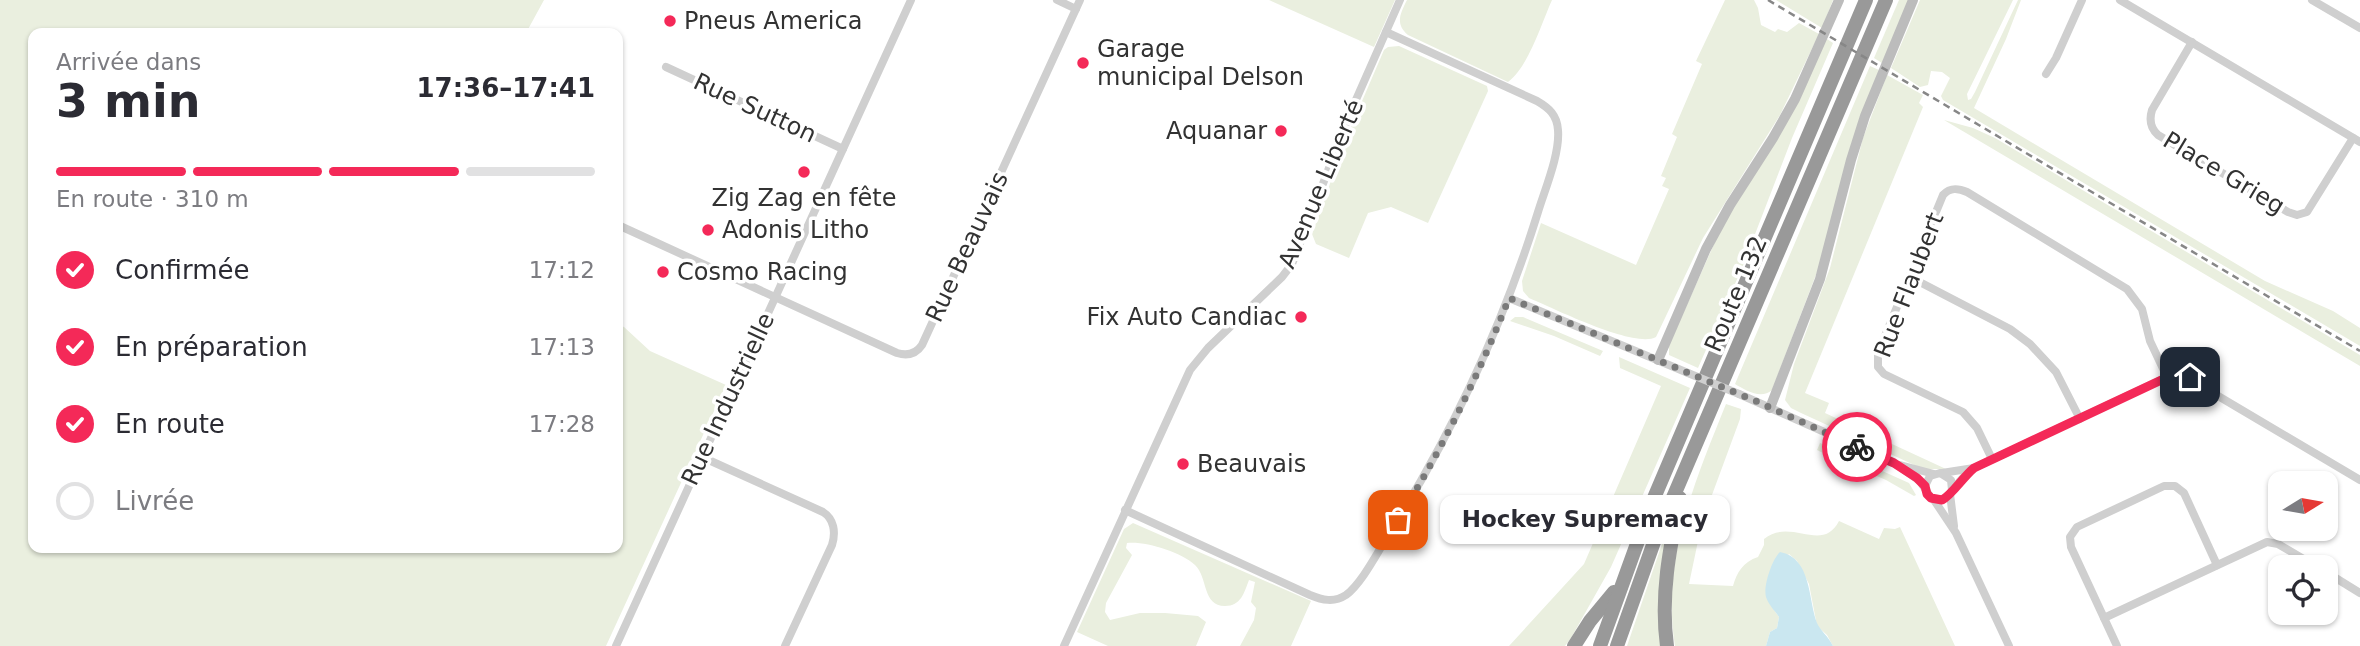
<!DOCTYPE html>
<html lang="fr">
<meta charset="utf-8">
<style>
:root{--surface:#fff;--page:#f7f7f7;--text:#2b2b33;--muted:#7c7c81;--line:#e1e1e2;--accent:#f42958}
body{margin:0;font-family:"DejaVu Sans",sans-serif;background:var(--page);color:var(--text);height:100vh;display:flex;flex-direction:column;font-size:26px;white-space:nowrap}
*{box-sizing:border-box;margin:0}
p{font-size:23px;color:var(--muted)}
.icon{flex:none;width:38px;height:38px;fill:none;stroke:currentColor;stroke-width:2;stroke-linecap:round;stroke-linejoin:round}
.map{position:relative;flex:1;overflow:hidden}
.drawer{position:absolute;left:28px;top:28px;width:595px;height:525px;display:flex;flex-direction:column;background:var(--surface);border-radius:14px;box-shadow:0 2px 5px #0004}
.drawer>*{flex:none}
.needle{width:46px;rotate:79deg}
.tools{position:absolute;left:2268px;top:471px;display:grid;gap:14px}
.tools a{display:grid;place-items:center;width:70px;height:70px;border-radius:14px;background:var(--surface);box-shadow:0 2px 5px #0004;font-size:35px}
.pin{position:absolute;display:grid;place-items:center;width:60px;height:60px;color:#fff;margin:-30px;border-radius:14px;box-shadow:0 4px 10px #0006}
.courier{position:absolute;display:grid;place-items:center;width:70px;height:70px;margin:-35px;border:5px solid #f42958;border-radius:50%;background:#fff;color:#222;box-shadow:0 2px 9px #0007}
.bubble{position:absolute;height:49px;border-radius:14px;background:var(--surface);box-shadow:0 2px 5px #0004;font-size:23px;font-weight:600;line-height:49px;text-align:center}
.headline em{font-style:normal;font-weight:600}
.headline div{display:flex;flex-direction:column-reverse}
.headline{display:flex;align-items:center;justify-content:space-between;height:119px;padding:0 28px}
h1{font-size:46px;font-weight:600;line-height:52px}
.bar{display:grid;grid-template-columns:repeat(4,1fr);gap:10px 7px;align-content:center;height:84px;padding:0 28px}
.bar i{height:9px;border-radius:5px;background:var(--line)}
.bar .selected{background:var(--accent)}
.bar p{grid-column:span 4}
ol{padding:0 28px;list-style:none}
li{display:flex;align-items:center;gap:21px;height:77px}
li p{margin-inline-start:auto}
li .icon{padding:7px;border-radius:50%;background:var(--accent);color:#fff;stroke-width:4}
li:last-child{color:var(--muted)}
li i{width:38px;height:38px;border:4px solid var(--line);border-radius:50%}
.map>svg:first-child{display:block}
.green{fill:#eaefdf}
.water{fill:#cae7f0}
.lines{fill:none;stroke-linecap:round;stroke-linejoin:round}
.street{stroke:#cfcfcf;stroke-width:8}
.secondary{stroke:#bcbcbc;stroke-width:10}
.highway{stroke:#999;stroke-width:14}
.rail{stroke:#878787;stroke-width:2.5;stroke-dasharray:7 5;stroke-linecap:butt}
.street-bridge{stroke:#cfcfcf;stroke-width:8}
.done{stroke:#7a7a7a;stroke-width:7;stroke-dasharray:0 12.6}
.route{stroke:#f42958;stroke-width:9}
.poi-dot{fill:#f42958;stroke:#fff;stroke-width:2.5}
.labels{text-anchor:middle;stroke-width:7;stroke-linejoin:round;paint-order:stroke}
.poi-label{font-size:24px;fill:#323232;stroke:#fff;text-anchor:start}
.street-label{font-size:24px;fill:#323232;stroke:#fff}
</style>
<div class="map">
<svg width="2360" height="646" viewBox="0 0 2360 646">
<rect width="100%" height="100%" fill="#fff"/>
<!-- green -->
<g class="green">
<polygon points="0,0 544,0 526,33 33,33 33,548 618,548 618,324 624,327 650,351 726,385 606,646 0,646"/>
<polygon points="1269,0 1395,0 1374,47"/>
<path d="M1407 0H1552C1542 22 1528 68 1508 82L1408 35C1395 24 1400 14 1407 0Z"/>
<path d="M1725 0H1754L1758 8 1761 25 1775 32 1778 29 1787 32 1799 23 1819 34 1780 115 1703 238 1656 337C1635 349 1553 308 1529 298L1523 291 1522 281 1541 223 1636 265 1669 189 1662 186 1666 178 1661 176 1677 137 1672 134 1702 64 1696 61Z"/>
<polygon points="1776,0 1833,0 1822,28"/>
<polygon points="1899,0 1910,0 1882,63 1874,58"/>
<polygon points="1920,0 2013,0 1967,94 1968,100 1971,99 1975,92 2018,0 2021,0 2006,39 1974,108 2265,281 2333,311 2360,328 2360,346 1943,100 1941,96 1950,78 1942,72 1931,71 1928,85 1920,87 1891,68"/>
<polygon points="1827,39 1833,43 1792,138 1742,268 1698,368 1669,355 1669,345 1723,224"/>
<polygon points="1399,46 1487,86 1488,91 1428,223 1391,207 1368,213 1349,258 1316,244 1312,234 1347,136 1384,50 1388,47"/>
<path d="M1870 66 1879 70 1825 251 1772 390C1761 400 1745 390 1735 384Z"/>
<polygon points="1887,75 1923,95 1919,103 1923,107 1805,393 1829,403 1825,413 1946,469 1923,469 1801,413 1791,408 1785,400 1794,364 1830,268 1863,138"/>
<polygon points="1944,120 1973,128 1995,138 2360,355 2360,366"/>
<polygon points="1515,317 1523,317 1603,351 1600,356 1554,336 1510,321"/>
<polygon points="1619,357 1690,388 1611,567 1571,638 1565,646 1509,646 1584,564 1661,386 1620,368"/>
<path d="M1726 404 1741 409 1740 419 1702 522 1689 584 1733 586C1737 572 1743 562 1758 557L1764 545V539C1791 517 1822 554 1839 521L1879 539 1884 528 1895 529 1900 527 1955 646H1833L1827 635 1817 626 1809 584 1797 561 1789 554C1767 582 1756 585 1779 617L1777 628 1770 632 1766 646H1675C1661 560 1695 481 1726 404Z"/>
<polygon points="1820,443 1909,483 1916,495 1914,496 1886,480 1821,452 1817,450"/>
<path d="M1133 523 1311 601 1291 646H1240L1254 620 1256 608 1251 602 1255 582 1249 580C1244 593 1241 606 1225 606 1202 606 1208 577 1195 565 1181 552 1146 541 1127 543L1126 548 1132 555 1106 603 1105 612 1110 620 1140 613H1165L1198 616 1206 622 1196 646H1108L1077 632 1124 529Z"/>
<polygon points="1663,541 1667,542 1661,646 1627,646"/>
</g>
<!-- water -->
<path class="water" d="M1780 552C1812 558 1808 600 1817 623 1819 629 1829 637 1833 646H1766L1770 632 1777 628 1779 617C1775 611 1768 604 1766 597 1763 587 1772 559 1780 552Z"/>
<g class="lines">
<!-- street -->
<g class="street">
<polyline points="1057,0 1076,9"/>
<polyline points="2120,0 2360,142"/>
<polyline points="2312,0 2360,28"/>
<path d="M2192 42 2152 110C2149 120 2150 128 2158 135L2288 212 2297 215 2307 212 2353 138"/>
<polyline points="666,67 843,149"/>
<polyline points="2046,74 2056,58 2082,0"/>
<path d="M618 225 897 353C907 356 916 354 922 345L1080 0"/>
<polyline points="1910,277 2010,329 2030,344 2056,372 2080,419"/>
<polyline points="1509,298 1688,373"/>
<path d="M1739 394 1894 463 1920 481 1931 498C1948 504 1951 491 1960 481 1964 476 1969 472 1974 468L2167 377 2181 374 2360 480"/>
<path d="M702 457 823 512C834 519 836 532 832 545L785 646"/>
<path d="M1992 459 1977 428 1963 412 1884 374 1878 367V353L1943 195C1950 187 1958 188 1967 192L2127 289 2142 309 2150 341 2167 377"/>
<polyline points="1900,465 1934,474"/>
<polyline points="1942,473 1974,468"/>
<polyline points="1925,486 1930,476 1940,473 1951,480 1952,490"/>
<polyline points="1950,494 1954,526"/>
<polyline points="1934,500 1956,533 2009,646"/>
<path d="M1125 510 1310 595C1322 600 1334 603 1346 595 1361 584 1376 555 1386 539 1451 436 1502 328 1538 212 1545 189 1560 154 1558 130 1557 115 1549 108 1537 101L1386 32"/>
<polyline points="2326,572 2360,593"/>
<polyline points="2104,618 2267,542 2278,544 2317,567"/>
<polyline points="616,646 911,0"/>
<polyline points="1064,646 1190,370 1208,348 1282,277 1292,264 1351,111 1400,0"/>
<polyline points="2117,646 2071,547 2070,537 2077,527 2164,486 2175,486 2184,493 2217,565"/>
</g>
<!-- secondary -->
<g class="secondary">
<polyline points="1658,360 1706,249 1730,205 1773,138 1795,99 1839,0"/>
<polyline points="1770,408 1820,279 1851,160 1865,116 1913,0"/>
</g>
<!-- highway -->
<g class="highway">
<polyline points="1574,646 1590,621 1614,592"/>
<polyline points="1600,646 1651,505 1866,0"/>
<polyline points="1617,646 1654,542 1886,0"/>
<path d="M1667 646C1660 595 1670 547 1680 498"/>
</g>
<!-- rail -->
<polyline class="rail" points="1768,0 2360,351"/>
<!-- street-bridge -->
<polyline class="street-bridge" points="1688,373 1739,394"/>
</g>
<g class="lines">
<!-- done -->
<path class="done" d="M1398 520C1442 449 1479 375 1509 298L1758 402 1857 447"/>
<!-- route -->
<path class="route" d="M1857 447 1894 463 1917 478 1925 486 1927 494 1931 498 1942 500C1952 495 1963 477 1974 468L2172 375 2181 374 2190 377"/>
</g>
<!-- markers -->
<g class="poi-dot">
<circle cx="670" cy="21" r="7"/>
<circle cx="1083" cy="63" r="7"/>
<circle cx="1281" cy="131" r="7"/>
<circle cx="804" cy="172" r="7"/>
<circle cx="708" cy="230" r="7"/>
<circle cx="663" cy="272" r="7"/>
<circle cx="1301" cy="317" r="7"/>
<circle cx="1183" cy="464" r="7"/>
</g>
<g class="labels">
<!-- poi labels -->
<g class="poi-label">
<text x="684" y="29">Pneus America</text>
<text x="1097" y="57">Garage<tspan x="1097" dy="28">municipal Delson</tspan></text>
<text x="1267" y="139" text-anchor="end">Aquanar</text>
<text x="804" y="206" text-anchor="middle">Zig Zag en fête</text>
<text x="722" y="238">Adonis Litho</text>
<text x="677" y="280">Cosmo Racing</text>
<text x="1287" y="325" text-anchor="end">Fix Auto Candiac</text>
<text x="1197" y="472">Beauvais</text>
</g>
<!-- street labels -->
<g class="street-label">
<text transform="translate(755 108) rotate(25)" y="8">Rue Sutton</text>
<text transform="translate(2224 173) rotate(31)" y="8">Place Grieg</text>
<text transform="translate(1321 184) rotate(-67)" y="8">Avenue Liberté</text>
<text transform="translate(967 247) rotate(-65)" y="8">Rue Beauvais</text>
<text transform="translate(1909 285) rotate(-69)" y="8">Rue Flaubert</text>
<text transform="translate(1736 294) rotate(-67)" y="8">Route 132</text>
<text transform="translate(728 399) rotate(-65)" y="8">Rue Industrielle</text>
</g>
</g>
</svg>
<div class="tools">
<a><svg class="needle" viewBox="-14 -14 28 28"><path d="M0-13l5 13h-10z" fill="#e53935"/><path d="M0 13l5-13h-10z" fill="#7c7c81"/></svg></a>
<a><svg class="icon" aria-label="locate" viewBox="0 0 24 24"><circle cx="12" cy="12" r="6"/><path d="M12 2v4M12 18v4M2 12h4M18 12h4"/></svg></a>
</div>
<div class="pin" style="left:1398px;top:520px;background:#ea580c"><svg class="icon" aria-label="bag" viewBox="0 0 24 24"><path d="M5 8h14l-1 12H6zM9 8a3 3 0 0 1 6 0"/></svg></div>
<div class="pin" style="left:2190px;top:377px;background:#1f2937"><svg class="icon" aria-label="home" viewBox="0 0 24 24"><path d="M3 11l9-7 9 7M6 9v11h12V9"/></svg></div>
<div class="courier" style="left:1857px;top:447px"><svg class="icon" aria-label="bike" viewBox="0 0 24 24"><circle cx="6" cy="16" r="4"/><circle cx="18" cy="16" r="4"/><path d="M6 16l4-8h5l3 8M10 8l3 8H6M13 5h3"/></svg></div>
<div class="bubble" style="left:1440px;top:495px;width:290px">Hockey Supremacy</div>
<section class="drawer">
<div class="headline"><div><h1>3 min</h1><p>Arrivée dans</p></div><em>17:36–17:41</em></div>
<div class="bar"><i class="selected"></i><i class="selected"></i><i class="selected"></i><i></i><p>En route · 310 m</p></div>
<ol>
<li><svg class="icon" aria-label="check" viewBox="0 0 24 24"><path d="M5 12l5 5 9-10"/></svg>Confirmée<p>17:12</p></li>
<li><svg class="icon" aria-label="check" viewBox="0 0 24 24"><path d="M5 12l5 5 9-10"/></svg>En préparation<p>17:13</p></li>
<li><svg class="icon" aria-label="check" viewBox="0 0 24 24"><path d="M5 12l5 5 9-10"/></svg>En route<p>17:28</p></li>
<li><i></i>Livrée</li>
</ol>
</section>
</div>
